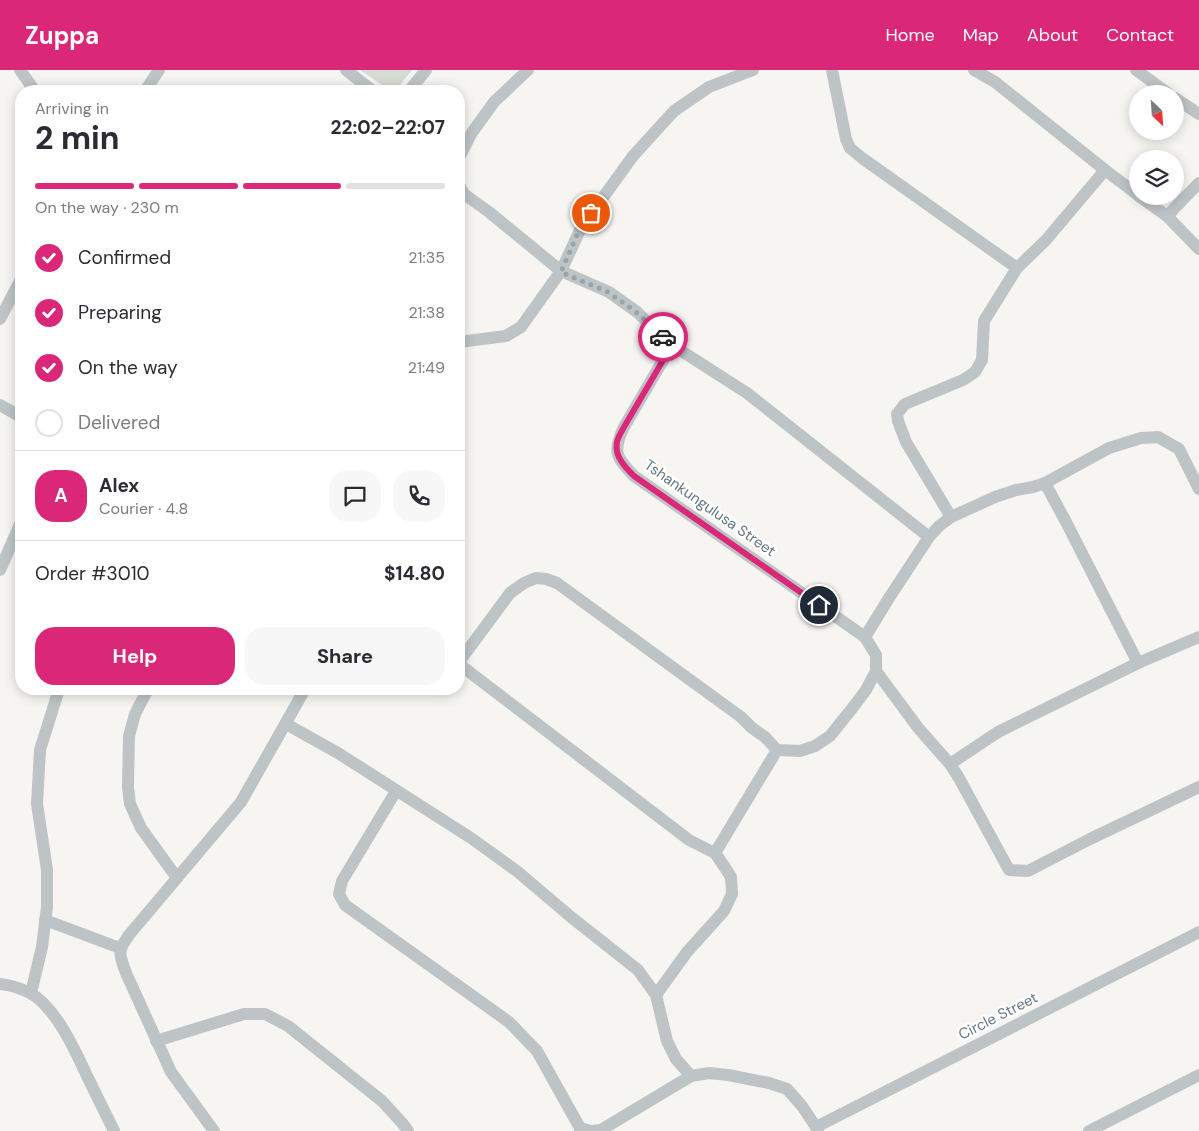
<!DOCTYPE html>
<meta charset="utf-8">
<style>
:root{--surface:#fff;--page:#f7f7f7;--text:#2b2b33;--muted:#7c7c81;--line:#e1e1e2;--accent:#db2777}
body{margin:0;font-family:"DM Sans",sans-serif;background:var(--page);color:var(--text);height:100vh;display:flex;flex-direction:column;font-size:19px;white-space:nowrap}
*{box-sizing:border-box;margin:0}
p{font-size:16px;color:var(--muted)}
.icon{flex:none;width:28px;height:28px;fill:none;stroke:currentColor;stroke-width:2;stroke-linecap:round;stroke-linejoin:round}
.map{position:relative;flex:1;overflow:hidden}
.sheet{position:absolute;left:15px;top:15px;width:450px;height:610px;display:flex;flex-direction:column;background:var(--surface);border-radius:20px;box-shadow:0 2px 12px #0003}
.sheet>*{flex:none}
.needle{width:32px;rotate:155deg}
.tools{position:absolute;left:1129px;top:15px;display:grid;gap:10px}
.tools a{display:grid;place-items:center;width:55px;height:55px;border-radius:50%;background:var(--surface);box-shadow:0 2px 12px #0003;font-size:25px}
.pin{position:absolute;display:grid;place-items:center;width:42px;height:42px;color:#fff;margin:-21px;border:2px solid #fff;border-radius:50%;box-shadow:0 1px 5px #0007}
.courier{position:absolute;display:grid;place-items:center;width:50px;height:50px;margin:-25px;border:4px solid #db2777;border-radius:50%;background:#fff;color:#222;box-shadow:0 1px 6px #0007}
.headline em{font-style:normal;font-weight:700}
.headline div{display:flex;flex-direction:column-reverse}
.headline{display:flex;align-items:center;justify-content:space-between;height:85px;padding:0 20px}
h1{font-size:32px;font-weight:700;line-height:38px}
.bar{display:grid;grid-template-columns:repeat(4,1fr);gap:8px 5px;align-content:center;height:60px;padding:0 20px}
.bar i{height:6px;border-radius:4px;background:var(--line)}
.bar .selected{background:var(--accent)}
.bar p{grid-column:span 4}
.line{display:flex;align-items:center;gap:12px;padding:0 20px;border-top:1px solid var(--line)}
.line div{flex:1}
.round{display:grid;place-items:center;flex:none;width:52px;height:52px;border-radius:20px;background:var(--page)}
ol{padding:0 20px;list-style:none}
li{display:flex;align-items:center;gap:15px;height:55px}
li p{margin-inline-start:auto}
li .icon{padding:5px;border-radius:50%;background:var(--accent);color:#fff;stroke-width:4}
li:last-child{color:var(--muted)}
li i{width:28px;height:28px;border:2px solid var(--line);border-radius:50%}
.cta{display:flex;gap:10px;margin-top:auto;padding:10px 20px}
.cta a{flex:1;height:58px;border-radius:20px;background:var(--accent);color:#fff;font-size:20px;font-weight:700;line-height:58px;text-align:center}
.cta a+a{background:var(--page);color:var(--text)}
header{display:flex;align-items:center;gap:30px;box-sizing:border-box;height:70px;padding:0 25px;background:var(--accent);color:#fff}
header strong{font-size:24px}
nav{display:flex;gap:28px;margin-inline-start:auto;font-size:18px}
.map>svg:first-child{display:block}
.green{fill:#d7dcd3}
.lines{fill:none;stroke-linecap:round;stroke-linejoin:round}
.minor{stroke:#bec4c6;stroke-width:12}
.done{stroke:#97a4aa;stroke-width:5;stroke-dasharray:0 9}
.route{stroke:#db2777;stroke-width:6}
.labels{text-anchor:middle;stroke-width:5;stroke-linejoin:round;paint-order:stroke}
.street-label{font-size:15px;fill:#647983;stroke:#fff}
</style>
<header>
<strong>Zuppa</strong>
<nav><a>Home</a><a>Map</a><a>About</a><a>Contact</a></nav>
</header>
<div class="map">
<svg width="1199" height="1061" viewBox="0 0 1199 1061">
<rect width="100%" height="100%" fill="#f6f5f2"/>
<!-- green -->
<polygon class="green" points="360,0 412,0 395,21 391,21"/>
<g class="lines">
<!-- minor -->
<g class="minor">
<polyline points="20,0 35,21"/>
<polyline points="346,0 373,21"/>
<polyline points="832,0 846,69 850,78 862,88 1017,198"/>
<polyline points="974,0 995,12 1105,100 1138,125"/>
<polyline points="1136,0 1169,24"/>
<polyline points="145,21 159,0"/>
<polyline points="409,21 426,0"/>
<polyline points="1175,28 1199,44"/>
<polyline points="459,88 471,64 494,32 528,0"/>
<polyline points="459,115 464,124 489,142 561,201 609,222 637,242 672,275 747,323 929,467"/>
<polyline points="1139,126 1167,146 1199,179"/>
<polyline points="1167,146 1199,113"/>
<polyline points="0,249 21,209"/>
<polyline points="459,272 506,266 521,257 561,201 581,158 633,86 674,41 709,17 753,0"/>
<path d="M672 275 624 357C612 382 616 387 634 406L865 567"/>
<polyline points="0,335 21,347"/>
<polyline points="1045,413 1066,452 1138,593 1199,567"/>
<polyline points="951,447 906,372 898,351 897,344 905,334 963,310 975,302 982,290 984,251 1017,198 1046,170 1105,100"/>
<polyline points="0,500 21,452"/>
<polyline points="459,592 510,523 524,513 536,508 546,509 557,513 741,647 752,658 765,667 777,680 800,681 815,676 830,666 854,636 866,620 876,601 876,585 865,567 889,528 929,467 939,456 951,447 995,427 1016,420 1033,417 1045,413 1109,378 1141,368 1158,367 1179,379 1199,419"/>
<polyline points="1138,593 998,662 950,694 959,708 1009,800 1028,801 1090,769 1199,717"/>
<polyline points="459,594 689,770 715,783 726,799 731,807 732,824 724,841 687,882 656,925"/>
<polyline points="876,601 919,659 950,694"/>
<polyline points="148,619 135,644 129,666 128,717 130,734 141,758 177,808"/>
<polyline points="286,654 338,683 471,768 518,802 571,847 638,900 656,925 667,971 676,989 691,1006"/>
<polyline points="396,721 342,811 339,824 345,835 509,952 537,981 580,1058 580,1061"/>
<polyline points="715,783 777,680"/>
<polyline points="45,850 120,878"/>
<path d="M0 914C10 915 20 918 30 923 56 937 76 982 88 1008 97 1026 105 1043 114 1061"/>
<polyline points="31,923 42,877 47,837 47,800 37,734 40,680 59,619"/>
<polyline points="156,971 244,944 265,944 288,956 382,1031 403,1054 408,1061"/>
<polyline points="580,1058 591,1061 601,1060 691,1006 709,1003 728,1005 769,1013 787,1019 802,1036 816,1057"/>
<path d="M214 1061 171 1002 126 903C119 883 117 882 129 865L241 732 305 619"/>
<polyline points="818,1061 816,1057 1199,862"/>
<polyline points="1089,1061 1199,1005"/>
</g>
</g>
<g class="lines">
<!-- done -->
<polyline class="done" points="591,143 580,158 561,202 608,222 636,242 663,267"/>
<!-- route -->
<path class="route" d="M663 267 672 275 624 357C622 361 618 367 617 372 614 386 625 397 634 406L819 535"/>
</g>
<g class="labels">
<!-- street labels -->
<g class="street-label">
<text transform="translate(710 438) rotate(35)" y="5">Tshankungulusa Street</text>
<text transform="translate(998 946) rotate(-27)" y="5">Circle Street</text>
</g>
</g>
</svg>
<div class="tools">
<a><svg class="needle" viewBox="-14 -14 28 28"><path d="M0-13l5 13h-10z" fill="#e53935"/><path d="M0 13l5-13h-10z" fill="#7c7c81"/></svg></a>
<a><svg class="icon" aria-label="layers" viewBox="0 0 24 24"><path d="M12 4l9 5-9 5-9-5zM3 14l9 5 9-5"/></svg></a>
</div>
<div class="pin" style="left:591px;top:143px;background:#ea580c"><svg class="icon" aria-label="bag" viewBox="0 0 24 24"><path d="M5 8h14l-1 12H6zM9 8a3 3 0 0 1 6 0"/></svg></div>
<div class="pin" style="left:819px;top:535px;background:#1f2937"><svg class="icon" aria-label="home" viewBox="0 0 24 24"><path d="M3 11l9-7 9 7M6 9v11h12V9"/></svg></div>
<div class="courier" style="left:663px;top:267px"><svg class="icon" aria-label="car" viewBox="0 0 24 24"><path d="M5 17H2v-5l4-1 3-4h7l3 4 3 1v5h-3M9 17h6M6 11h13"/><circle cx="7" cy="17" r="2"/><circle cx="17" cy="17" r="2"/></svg></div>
<section class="sheet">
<div class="headline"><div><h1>2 min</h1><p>Arriving in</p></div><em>22:02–22:07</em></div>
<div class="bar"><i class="selected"></i><i class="selected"></i><i class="selected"></i><i></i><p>On the way · 230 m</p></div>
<ol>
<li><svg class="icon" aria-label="check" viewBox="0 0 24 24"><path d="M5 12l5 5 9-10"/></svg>Confirmed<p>21:35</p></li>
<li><svg class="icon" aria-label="check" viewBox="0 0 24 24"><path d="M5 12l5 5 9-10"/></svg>Preparing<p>21:38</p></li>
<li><svg class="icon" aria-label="check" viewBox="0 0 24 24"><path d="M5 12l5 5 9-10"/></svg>On the way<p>21:49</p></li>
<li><i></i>Delivered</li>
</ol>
<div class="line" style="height:90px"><b class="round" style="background:var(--accent);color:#fff">A</b><div><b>Alex</b><p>Courier · 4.8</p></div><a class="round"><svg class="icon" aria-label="chat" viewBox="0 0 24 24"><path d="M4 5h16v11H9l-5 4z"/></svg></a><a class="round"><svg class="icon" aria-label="phone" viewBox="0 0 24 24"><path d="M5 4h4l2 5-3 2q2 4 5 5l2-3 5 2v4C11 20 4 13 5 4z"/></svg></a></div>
<div class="line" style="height:65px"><div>Order #3010</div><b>$14.80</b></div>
<div class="cta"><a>Help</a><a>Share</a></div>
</section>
</div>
